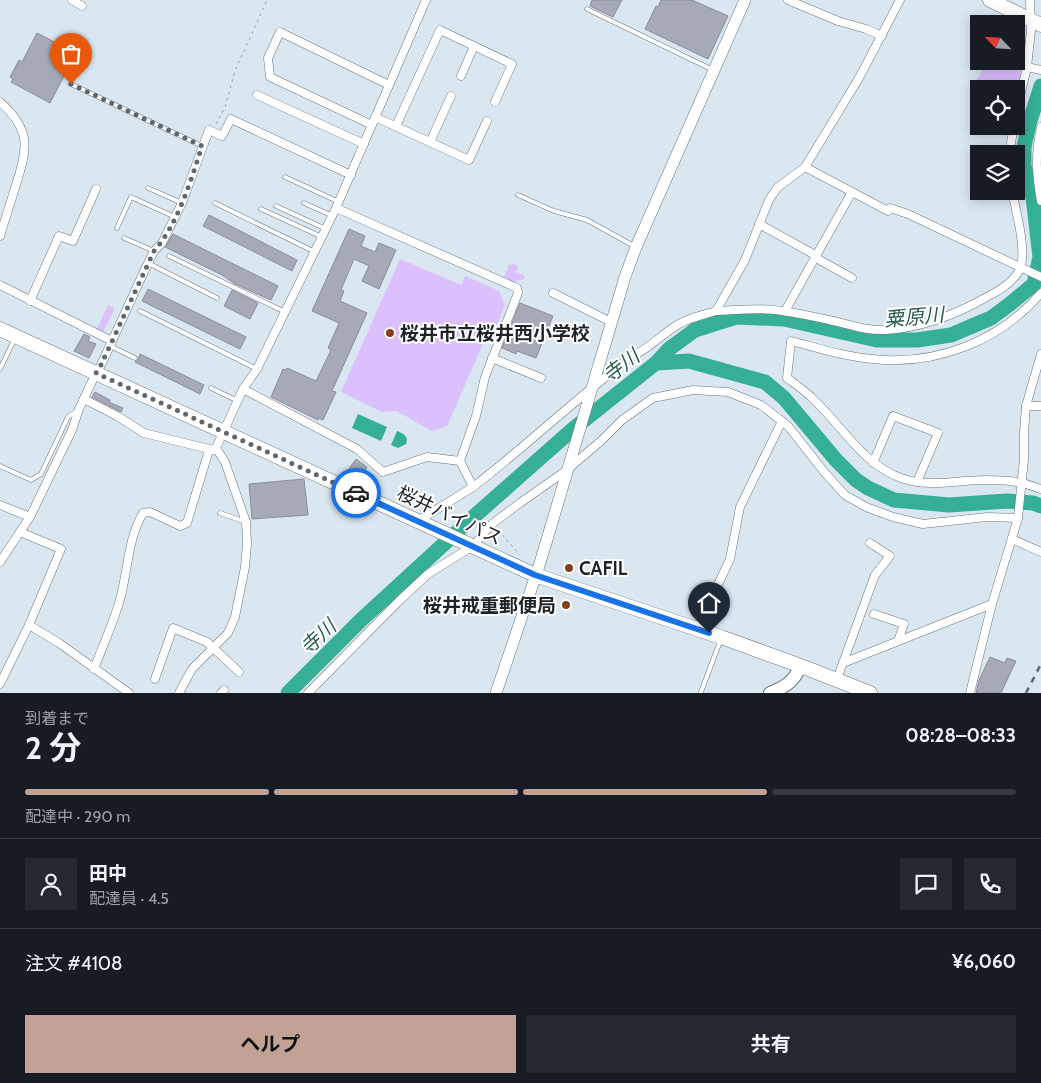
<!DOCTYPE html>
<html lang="ja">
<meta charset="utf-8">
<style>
:root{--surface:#171b24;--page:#242831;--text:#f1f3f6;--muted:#9ea1a6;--line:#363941;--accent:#c1a295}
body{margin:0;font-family:Cabin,"Noto Sans JP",sans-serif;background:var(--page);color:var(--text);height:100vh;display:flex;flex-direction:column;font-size:19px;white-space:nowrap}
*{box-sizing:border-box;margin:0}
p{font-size:16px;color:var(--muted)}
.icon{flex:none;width:28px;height:28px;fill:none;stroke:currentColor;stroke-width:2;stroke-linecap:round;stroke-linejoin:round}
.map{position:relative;height:693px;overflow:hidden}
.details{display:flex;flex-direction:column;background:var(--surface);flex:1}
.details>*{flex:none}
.needle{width:32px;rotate:295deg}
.tools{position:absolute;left:970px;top:15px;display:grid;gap:10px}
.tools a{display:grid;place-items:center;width:55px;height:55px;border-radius:0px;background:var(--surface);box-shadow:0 2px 12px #0003;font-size:25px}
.pin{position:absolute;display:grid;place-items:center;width:42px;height:42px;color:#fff;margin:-51px -21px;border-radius:50% 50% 50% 0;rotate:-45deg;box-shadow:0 0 5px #0007}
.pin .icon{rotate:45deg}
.courier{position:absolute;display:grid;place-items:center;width:50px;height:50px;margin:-25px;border:4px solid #1a73e8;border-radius:50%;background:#fff;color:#222;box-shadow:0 1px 6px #0007}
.headline em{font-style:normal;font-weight:700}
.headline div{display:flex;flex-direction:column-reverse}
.headline{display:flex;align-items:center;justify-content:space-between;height:85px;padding:0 25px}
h1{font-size:32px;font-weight:700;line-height:38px}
.bar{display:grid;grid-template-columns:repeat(4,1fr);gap:8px 5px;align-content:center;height:60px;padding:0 25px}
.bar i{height:6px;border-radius:4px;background:var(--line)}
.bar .on{background:var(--accent)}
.bar p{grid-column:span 4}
.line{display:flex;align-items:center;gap:12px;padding:0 25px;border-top:1px solid var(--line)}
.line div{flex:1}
.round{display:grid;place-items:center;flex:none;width:52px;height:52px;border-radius:0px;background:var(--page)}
.primary-button{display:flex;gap:10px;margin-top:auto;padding:10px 25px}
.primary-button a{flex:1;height:58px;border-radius:0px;background:var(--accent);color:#111;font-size:20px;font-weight:700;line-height:58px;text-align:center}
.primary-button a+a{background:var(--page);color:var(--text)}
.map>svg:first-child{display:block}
.green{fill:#dcbffd}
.water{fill:#35af95}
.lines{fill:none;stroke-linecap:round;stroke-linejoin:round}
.river{stroke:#35af95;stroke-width:15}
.building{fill:#a6aab7;stroke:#8a8e9a}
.lane-casing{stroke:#69757e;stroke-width:5}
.street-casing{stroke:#69757e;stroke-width:9}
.secondary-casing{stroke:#69757e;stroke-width:12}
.primary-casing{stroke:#69757e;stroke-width:14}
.highway-casing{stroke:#69757e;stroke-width:15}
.path{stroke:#929ca4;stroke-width:1;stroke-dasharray:2.5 4;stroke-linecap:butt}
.lane{stroke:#fff;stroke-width:4}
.street{stroke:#fff;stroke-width:8}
.secondary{stroke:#fff;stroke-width:11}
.primary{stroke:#fff;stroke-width:12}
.highway{stroke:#fff;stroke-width:14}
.rail{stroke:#5f676d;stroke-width:2.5;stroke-dasharray:6 6;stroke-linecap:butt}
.done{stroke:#60686e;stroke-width:5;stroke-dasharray:0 9}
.route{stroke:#1a73e8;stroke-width:6}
.poi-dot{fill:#87401e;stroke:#fff;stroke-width:2}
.labels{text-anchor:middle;stroke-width:4;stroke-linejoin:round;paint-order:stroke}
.poi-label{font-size:19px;font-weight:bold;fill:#1f2428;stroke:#fff;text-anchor:start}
.street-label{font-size:19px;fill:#1f2428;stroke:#fff}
.water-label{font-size:20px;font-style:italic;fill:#2b5c50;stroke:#fff}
</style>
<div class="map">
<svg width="1041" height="693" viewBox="0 0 1041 693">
<rect width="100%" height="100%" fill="#dae7f1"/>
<!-- green -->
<g class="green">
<polygon points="986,61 1000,61 1025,69 1016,100 1016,89 979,89 973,86 980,75"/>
<polygon points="400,259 461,285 465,276 499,291 505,305 494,332 489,330 447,426 432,431 397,411 382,412 341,392"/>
<polygon points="513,264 518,266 517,271 514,271 525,276 523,280 517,280 515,284 504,277 509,265"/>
<polygon points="108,305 115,308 102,334 96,331"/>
</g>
<!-- water -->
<g class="water">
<polygon points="358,414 387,427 381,441 352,428"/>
<path d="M397 431C404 434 409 436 406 444L398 448 391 445Z"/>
</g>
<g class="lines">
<!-- river -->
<g class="river">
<polyline points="656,363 689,361 765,382 784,398 836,460 856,480 868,488 894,500 949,505 1007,501 1033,503 1041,506"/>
<polyline points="288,693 361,620 470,520 573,429 656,363 669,349 695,330 736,317 784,319 877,340 917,340 951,335 991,318 1010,304 1034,284 1040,257 1033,197 1024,167 1024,147 1029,124 1041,86"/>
</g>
</g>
<!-- building -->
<g class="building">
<polygon points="592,0 622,0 613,17 590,6"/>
<polygon points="661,0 692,0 728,16 708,59 645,29 656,6 658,7"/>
<polygon points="37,33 76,53 50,103 11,82 13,79 10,77 19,60 22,62"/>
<polygon points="209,215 297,260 292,271 203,226"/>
<polygon points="349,229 365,236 361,246 375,252 379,243 396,250 379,289 362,281 369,266 354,259 341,290 344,291 340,301 367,313 332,391 336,392 323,420 319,418 318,420 271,397 283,369 286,370 287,368 316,381 331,350 328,348 339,323 312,311"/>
<polygon points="173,234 278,286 271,300 235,284 222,275 165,247"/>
<polygon points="148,289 246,337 240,349 142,301"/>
<polygon points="232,290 258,303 250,319 224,306"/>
<polygon points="520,303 553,316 536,358 517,351 516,354 502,348"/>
<polygon points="84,334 90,337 88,341 96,344 89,358 74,351"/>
<polygon points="140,354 204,385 200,394 135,362 138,360"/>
<polygon points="95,392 110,400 109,402 123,408 121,412 92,397"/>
<polygon points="356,459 367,467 357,481 346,473"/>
<polygon points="304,479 308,515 252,519 249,484"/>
<polygon points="990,657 1005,663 1007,658 1016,661 1001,693 976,693 979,680"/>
</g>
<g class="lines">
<defs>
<g id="lane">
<polyline points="587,9 713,70"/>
<polyline points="71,84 202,146"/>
<polyline points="285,177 339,202"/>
<polyline points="148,188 182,203"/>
<polyline points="518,195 554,211 587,220 634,246"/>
<polyline points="215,203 315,252"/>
<polyline points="304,203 333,216"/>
<polyline points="276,206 326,229"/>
<polyline points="261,209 322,237"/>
<polyline points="117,228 131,197 175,217"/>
<polyline points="124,238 154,251"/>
<polyline points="169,256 285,312"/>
<polyline points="148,263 217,298"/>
<polyline points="140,311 257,369"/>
<polyline points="110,346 135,358"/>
<polyline points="0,369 15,338"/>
<polyline points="211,388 238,401"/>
<polyline points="0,466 31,480 41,474 68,417 77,411"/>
<polyline points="220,513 246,522"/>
<polyline points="701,692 721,639"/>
</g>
<g id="street">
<polyline points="72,0 82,6"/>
<polyline points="788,0 838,21 866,29 882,36"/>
<polyline points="1027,67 1041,70"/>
<polyline points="461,76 474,46"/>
<polyline points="257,95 364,144"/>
<path d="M0 102C33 131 27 150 15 188 10 204 5 220 0 236"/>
<polyline points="1016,113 1027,67 1031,30 1030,0"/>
<polyline points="375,117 469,160 487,121"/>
<polyline points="372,125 270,77 268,58 280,32 389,85"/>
<polyline points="396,126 440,30 512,64 495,102"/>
<path d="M1041 127C1035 156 1036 173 1041 201"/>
<polyline points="430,142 451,96"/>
<polyline points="1009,154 1014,126"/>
<polyline points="805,167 888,211 890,208 908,214 1041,277"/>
<polyline points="759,224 817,256"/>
<polyline points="816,258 852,278"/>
<polyline points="0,285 112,341"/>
<polyline points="553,293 611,322"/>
<path d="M1041 293C1000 341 936 366 873 359 845 357 818 348 791 341L787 378C795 384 804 390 811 397 841 424 862 464 901 478 928 488 958 480 985 480 1006 480 1021 481 1041 489"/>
<polyline points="30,301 59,236 73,241 96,189"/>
<path d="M716 311C740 310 764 307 788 312 802 314 815 317 829 320 848 324 865 331 885 330 921 328 953 316 985 298 997 292 1017 280 1021 266 1026 247 1016 211 1012 191"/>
<polyline points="785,311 852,192"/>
<polyline points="492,358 541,378"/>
<polyline points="243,389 357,449 383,472 427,457 460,461 476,416 485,377 518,293 517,288 336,208"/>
<polyline points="84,399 117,416 144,433 213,450"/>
<polyline points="1026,406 1041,406"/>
<path d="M460 461 473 487C528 445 578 396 634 355 650 348 663 333 679 324 691 317 703 315 716 311L745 260 769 200 777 188 805 167 859 78 900 0"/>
<polyline points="873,463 893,416 938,433 917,482"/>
<polyline points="0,505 30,517"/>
<polyline points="418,521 473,487"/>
<polyline points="1012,539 1041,552"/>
<polyline points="0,562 30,517 72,430 79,409 96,373 101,365 148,263 154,251 162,243 182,203 209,130 222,136 231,119 351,175"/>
<polyline points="874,614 904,624 898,641"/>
<polyline points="29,625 59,643 129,693"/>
<polyline points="697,629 730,559 740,507 782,421"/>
<polyline points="843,663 992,604"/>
<path d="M94 669C102 648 112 626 119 603 128 574 127 540 143 513L150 512 180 526 187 523 209 450"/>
<polyline points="155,679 173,628 207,642 239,672"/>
<polyline points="837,679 875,575 890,556 870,543"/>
<polyline points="0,684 29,625 61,549 20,532"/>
<polyline points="179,693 192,669 228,633 235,617 245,567 247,544 246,522 225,462 216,448 243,389 257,369 336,208 426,0"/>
<polyline points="221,693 224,690"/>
<polyline points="308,693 399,601 428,574 473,546 492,524 520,503 567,470 602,440 622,420 653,398 693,390 728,392 761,405 788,426 825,473 845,495 866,507 893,517 923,524 987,517 1018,518"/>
<polyline points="970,693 992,604 1018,518 1024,459 1024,433 1026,406 1041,354"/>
</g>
<polyline id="secondary" points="496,693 540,563 625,277 636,247 745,0"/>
<path id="primary" d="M770 693C787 686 793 682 801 666"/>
<g id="highway">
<polyline points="990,0 1041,25"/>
<polyline points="0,329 535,575 721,637 801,666 870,693"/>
</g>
</defs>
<!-- lane casing -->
<use href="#lane" class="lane-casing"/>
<!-- street casing -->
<use href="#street" class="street-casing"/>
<!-- secondary casing -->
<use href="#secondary" class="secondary-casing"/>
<!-- primary casing -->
<use href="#primary" class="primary-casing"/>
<!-- highway casing -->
<use href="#highway" class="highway-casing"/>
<!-- path -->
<g class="path">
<polyline points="216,124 225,107 235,71 267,0"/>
<polyline points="498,530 520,555"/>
</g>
<!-- lane -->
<use href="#lane" class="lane"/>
<!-- street -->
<use href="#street" class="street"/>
<!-- secondary -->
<use href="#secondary" class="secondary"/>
<!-- primary -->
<use href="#primary" class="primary"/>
<!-- highway -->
<use href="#highway" class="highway"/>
<!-- rail -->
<polyline class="rail" points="1026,693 1041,664"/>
</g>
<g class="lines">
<!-- done -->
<path class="done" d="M71 84 202 146C191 180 178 224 154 251L101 365 96 373 356 493"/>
<!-- route -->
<polyline class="route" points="356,493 535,575 709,633"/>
</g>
<!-- markers -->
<g class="poi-dot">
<circle cx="390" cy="333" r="5"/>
<circle cx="569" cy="568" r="5"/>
<circle cx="566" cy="605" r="5"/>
</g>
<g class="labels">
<!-- poi labels -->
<g class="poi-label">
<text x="400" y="340">桜井市立桜井西小学校</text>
<text x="579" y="575">CAFIL</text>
<text x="556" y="612" text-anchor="end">桜井戒重郵便局</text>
</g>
<!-- street labels -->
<g class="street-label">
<text transform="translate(450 515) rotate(25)" y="7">桜井バイパス</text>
</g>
<!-- water labels -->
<g class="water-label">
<text transform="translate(914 317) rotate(-5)" y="7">粟原川</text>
<text transform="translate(621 366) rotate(-38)" y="7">寺川</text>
<text transform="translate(318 637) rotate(-43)" y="7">寺川</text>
</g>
</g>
</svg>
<div class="tools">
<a><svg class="needle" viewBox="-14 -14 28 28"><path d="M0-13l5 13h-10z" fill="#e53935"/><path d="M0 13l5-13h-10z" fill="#9ea1a6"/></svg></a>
<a><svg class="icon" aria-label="locate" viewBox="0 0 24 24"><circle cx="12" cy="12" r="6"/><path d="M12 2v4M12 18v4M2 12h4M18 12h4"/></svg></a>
<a><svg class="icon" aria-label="layers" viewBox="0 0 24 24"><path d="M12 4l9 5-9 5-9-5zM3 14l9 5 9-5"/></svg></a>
</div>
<div class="pin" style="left:71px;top:84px;background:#ea580c"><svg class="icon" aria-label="bag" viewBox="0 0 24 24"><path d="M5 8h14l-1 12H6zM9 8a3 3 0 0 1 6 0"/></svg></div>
<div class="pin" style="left:709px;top:633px;background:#1f2937"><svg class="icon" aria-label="home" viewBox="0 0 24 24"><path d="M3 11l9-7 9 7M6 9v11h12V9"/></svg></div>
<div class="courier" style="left:356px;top:493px"><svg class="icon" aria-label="car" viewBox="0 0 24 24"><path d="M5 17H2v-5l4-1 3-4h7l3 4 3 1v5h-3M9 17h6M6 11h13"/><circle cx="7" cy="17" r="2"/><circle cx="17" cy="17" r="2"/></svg></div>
</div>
<section class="details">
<div class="headline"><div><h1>2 分</h1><p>到着まで</p></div><em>08:28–08:33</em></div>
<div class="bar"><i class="on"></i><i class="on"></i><i class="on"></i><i></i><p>配達中 · 290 m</p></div>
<div class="line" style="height:90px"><a class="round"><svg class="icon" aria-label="person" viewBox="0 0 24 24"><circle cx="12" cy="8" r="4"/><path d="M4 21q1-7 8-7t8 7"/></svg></a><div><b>田中</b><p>配達員 · 4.5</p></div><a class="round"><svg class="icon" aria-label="chat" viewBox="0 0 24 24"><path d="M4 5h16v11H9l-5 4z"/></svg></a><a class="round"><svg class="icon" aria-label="phone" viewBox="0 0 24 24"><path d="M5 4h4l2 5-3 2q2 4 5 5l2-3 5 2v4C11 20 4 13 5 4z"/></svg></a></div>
<div class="line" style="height:65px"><div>注文 #4108</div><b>¥6,060</b></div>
<div class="primary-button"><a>ヘルプ</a><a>共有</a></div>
</section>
